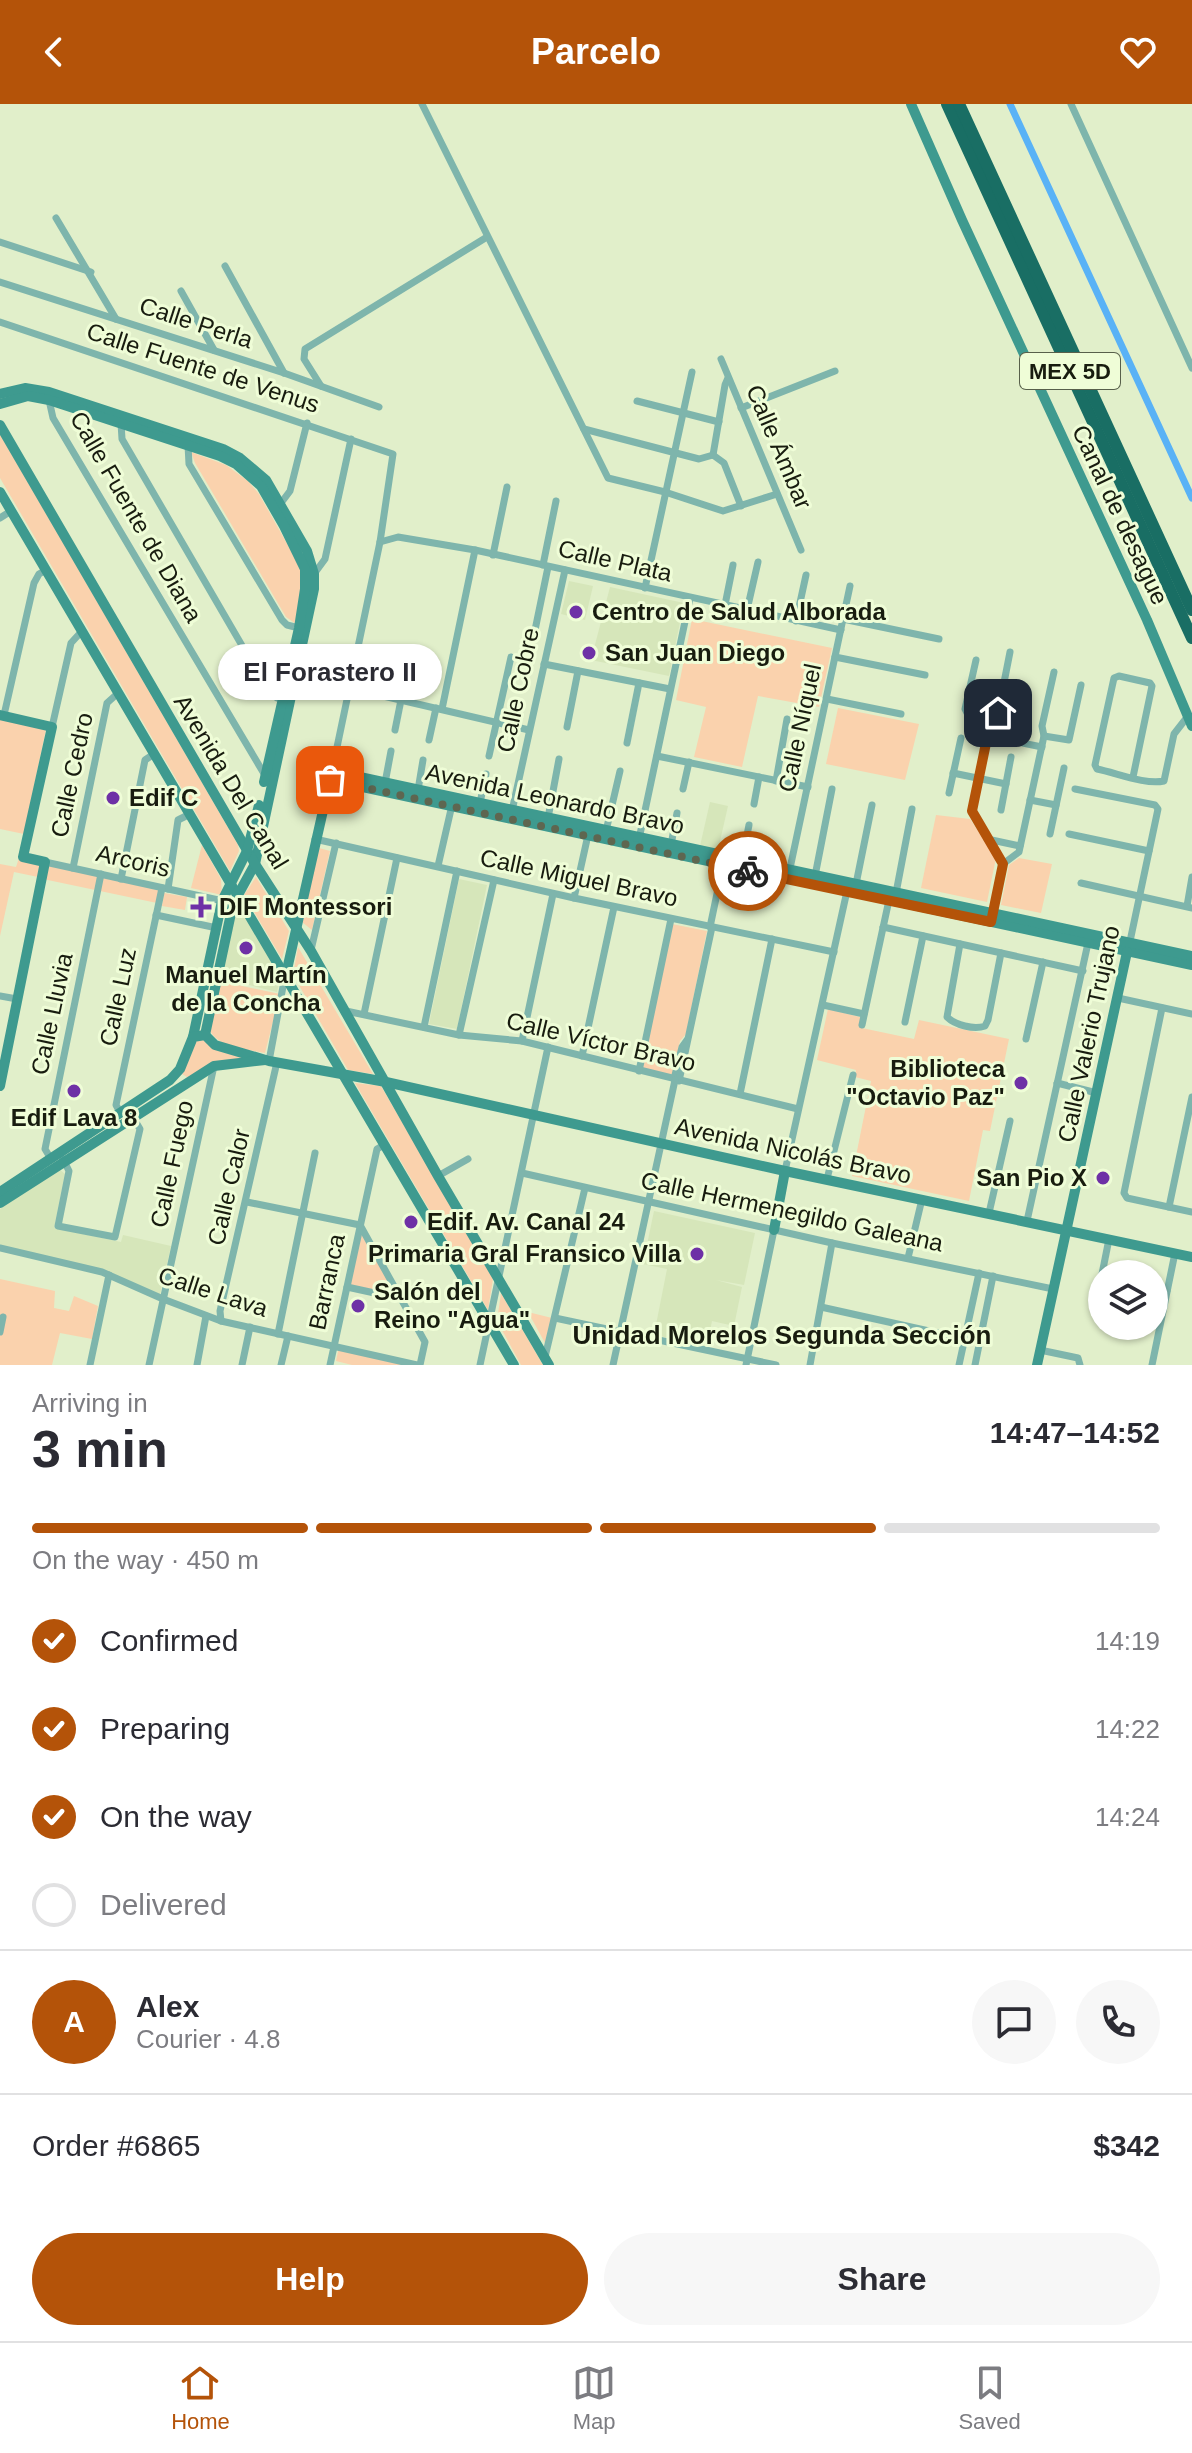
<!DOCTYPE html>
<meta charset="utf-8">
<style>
:root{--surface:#fff;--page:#f7f7f7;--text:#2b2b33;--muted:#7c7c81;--line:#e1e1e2;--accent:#b45309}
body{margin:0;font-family:Helvetica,sans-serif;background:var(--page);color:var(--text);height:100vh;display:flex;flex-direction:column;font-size:30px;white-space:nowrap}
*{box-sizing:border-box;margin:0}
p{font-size:26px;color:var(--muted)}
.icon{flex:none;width:44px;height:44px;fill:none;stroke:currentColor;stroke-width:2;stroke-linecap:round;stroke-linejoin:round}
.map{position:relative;height:1261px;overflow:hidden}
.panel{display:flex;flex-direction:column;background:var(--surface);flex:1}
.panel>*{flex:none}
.fabs{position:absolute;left:1088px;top:1156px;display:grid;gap:16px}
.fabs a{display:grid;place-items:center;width:80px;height:80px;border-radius:50%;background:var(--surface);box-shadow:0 2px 6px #0004;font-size:40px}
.pin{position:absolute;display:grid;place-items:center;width:68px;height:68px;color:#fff;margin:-34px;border-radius:16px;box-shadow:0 4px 12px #0006}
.courier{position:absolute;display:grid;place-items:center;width:80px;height:80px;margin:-40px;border:6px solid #b45309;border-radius:50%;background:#fff;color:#222;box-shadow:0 2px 10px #0007}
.bubble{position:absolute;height:56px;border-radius:28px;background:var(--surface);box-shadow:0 2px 6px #0004;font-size:26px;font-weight:600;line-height:56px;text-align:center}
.overview em{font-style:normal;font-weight:600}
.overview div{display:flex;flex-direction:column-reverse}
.overview{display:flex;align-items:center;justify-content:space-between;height:136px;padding:0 32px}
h1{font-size:52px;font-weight:600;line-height:60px}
.bar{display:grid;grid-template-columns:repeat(4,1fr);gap:12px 8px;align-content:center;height:96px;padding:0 32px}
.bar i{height:10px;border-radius:6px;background:var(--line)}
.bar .on{background:var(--accent)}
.bar p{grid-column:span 4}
.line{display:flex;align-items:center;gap:20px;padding:0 32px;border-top:2px solid var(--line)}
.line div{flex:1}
.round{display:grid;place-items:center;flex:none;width:84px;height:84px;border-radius:42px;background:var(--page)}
ol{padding:0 32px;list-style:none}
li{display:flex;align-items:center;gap:24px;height:88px}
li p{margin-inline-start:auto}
li .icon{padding:8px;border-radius:50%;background:var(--accent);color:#fff;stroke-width:4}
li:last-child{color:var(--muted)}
li i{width:44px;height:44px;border:4px solid var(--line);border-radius:50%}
.button{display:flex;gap:16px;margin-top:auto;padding:16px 32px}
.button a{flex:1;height:92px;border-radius:48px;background:var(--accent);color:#fff;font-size:32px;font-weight:600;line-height:92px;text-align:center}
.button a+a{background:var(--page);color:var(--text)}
header{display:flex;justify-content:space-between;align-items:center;height:104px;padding:0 32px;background:var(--accent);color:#fff;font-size:36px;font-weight:600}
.menu{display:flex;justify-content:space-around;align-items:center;height:112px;border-top:2px solid var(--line);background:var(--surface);font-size:22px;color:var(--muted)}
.menu a{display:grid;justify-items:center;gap:4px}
.menu .on{color:var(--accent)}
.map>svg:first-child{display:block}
.built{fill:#d6e6ba}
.green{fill:#fad2ad}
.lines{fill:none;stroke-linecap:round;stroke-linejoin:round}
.canal{stroke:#59b2f6;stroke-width:7}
.street{stroke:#7eb5ac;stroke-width:7}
.secondary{stroke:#3e9a8f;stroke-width:10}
.highway{stroke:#196e64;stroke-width:12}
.done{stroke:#5e6650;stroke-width:8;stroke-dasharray:0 14.4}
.route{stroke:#b45309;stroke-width:10}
.poi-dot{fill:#6e31a6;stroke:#effdd7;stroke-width:3}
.labels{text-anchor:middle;stroke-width:6;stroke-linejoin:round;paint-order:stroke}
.shield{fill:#effdd7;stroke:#58604b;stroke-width:2}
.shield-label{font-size:22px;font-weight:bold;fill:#181c0f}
.street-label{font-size:24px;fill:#181c0f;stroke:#effdd7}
.poi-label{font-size:24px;font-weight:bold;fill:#181c0f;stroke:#effdd7;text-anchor:start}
.neighbourhood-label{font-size:26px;font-weight:bold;fill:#181c0f;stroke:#effdd7}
</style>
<header><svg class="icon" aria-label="back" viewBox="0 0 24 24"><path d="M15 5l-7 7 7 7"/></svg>Parcelo<svg class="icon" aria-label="heart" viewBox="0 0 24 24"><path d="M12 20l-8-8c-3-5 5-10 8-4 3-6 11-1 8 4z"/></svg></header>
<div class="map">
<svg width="1192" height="1261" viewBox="0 0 1192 1261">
<rect width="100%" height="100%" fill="#e1efca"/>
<!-- built -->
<g class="built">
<polygon points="569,477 593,482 585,516 561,510"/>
<polygon points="610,483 684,499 669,572 591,556"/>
<polygon points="710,698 728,702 718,746 700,742"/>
<polygon points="459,775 487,781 457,925 429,920"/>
<polygon points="237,798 281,871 277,888 221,874"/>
<polygon points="59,1065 65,1070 54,1124 121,1138 123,1131 171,1142 160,1191 106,1167 0,1142 0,1105"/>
<polygon points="654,1107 755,1129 744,1181 716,1176 742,1183 734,1222 712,1217 707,1242 654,1231 667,1165 643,1160"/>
</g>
<!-- green -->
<g class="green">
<polygon points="0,330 238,741 239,747 230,767 0,374"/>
<polygon points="191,348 226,361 248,377 259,390 298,459 306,479 296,520 286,513 195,359"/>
<polygon points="692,515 832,544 819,603 758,592 742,663 694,653 706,603 676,596"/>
<polygon points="838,604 919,620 905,676 826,660"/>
<polygon points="0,615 46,625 24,730 0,725"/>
<polygon points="936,711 970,715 996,754 987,798 921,784"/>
<polygon points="202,741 221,775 222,791 191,784"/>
<polygon points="319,744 330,747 312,826 302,818"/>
<polygon points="19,754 42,760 38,773 14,768 0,832 0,760 16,763"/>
<polygon points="1019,754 1052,760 1041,809 1001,801 1009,761"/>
<polygon points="46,761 159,786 157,799 43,775"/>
<polygon points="256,773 289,827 282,855 244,791"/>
<polygon points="164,789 187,793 185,806 162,802"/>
<polygon points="672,820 707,827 686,930 680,937 672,973 641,966"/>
<polygon points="298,843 373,970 348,966 293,871"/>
<path d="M219 877 280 890 265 949C246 945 221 945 210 927Z"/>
<polygon points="828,905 864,914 862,924 914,935 919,916 1009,935 990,1027 983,1026 969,1097 852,1072 871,977 855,973 856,966 817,956"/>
<polygon points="194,933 258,952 228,958 192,976 182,970"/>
<polygon points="355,979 381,982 493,1175 488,1206"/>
<polygon points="360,1121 402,1195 347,1183"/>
<polygon points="0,1175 55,1187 54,1204 69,1207 74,1192 98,1202 92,1235 60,1229 52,1261 0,1261"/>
<polygon points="501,1189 543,1261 521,1261 497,1217"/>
<polygon points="528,1208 552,1214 545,1239"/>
<polygon points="339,1243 423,1261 352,1261 336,1257"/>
</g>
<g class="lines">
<!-- canal -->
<polyline class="canal" points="1010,0 1192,394"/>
<!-- street -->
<g class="street">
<polyline points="422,0 608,374 665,388 723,407 777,390"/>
<polyline points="1071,0 1192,264"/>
<polyline points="56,114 116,215"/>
<polyline points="0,138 91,168"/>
<polyline points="225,162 284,269"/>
<polyline points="0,178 284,269 379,303"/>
<polyline points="181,187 214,246"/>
<polyline points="0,218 393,350 380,438 332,667"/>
<polyline points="721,255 801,446"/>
<polyline points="321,282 304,255 305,245 487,133"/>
<polyline points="49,296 53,314 266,673"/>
<polyline points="637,297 719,318"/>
<polyline points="741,304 835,267"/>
<polyline points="121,319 122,335 269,588 277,594 285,595"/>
<polyline points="584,325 699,355 713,351"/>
<polyline points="188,341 189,360 282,516 287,521 299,524"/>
<polyline points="713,351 725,281 728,274"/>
<polyline points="713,351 724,359 741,402"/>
<polyline points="281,399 290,387 307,319"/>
<polyline points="0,414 11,407"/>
<polyline points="380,438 398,433 475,446 841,526"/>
<polyline points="493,451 507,383"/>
<polyline points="543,461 556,397"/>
<polyline points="314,470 325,455 351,335"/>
<polyline points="645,484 692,268"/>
<polyline points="725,501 733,461"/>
<polyline points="747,506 758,458"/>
<polyline points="843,515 939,535"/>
<polyline points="796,517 806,471"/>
<polyline points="534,531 548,463"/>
<polyline points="835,553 925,571"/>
<polyline points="976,556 965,605 967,609 991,615"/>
<polyline points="544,560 670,585"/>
<polyline points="349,584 529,626"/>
<polyline points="827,595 901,610"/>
<polyline points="442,605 475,446"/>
<polyline points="4,611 34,479 39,470 46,466"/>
<polyline points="52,623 71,539 82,527"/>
<polyline points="567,623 578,567"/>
<polyline points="395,626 401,596"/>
<polyline points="988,632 1042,643"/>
<polyline points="1044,632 1069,636 1081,581"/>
<polyline points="429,636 436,604"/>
<polyline points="627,639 639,579"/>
<polyline points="489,652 511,553"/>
<polyline points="657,652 808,683"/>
<polyline points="953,669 1006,680"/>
<path d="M1133 673 1152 582 1150 579 1119 572 1114 574 1095 661 1097 665C1117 669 1145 681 1164 677L1174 630 1188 612"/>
<polyline points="776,677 787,615"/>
<polyline points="385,679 391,647"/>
<polyline points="683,685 689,658"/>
<polyline points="1075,685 1155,701 1158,705 1129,842"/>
<polyline points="418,686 423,656"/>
<polyline points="949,689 961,634"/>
<polyline points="1030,696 1056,701"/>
<polyline points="480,699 486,670"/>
<polyline points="754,700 759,673"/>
<polyline points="1001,706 1011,653"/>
<polyline points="512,707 565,466"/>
<polyline points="548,714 559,655"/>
<polyline points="606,727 620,667"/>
<polyline points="1050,730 1064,664"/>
<polyline points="1069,730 1149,747"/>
<polyline points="315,735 574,794 834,848"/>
<polyline points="639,735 690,494"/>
<polyline points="987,735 1020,742"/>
<polyline points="671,741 677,709"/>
<polyline points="742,756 749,721"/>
<polyline points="45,758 223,797"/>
<polyline points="1003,760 1019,748 1044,632 1042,622 1054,568"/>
<polyline points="438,762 452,701"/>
<polyline points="73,764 107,599 117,590"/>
<polyline points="789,769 850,482"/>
<polyline points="815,772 832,685"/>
<polyline points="121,775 145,656 154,650"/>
<polyline points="1081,779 1192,804"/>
<polyline points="856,780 872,701"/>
<polyline points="168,785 178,716 190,710"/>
<polyline points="896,789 912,705"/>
<polyline points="574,794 588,731"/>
<polyline points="1187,802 1192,773"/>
<polyline points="993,810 1003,760 972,707 991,615 998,609 1010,548"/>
<polyline points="156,811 217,824"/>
<polyline points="710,823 723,761"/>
<polyline points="883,823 1083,867"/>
<path d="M960 840 947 913C955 921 974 926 985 922L988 916 1001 849"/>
<polyline points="311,846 336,739"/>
<polyline points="0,892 17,895"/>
<polyline points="1118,894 1192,910"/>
<polyline points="823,901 864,910"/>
<polyline points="1162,904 1124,1089 1127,1094 1192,1108"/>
<polyline points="346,907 459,931 522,937 798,1005"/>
<polyline points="364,910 397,754"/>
<polyline points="905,918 923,832"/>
<polyline points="862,921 889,796"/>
<polyline points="424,923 457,767"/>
<polyline points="459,931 494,776"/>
<polyline points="1026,935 1043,858"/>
<polyline points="522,937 553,790"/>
<polyline points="582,952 614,803"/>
<polyline points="269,957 285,872"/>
<polyline points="639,967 671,815"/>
<polyline points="674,975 682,943 687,936"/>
<polyline points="679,977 712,823"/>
<polyline points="1057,979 1097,989"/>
<polyline points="740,990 772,835"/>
<polyline points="121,1010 116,1001 162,784"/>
<polyline points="51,1055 45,1045 101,770"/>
<polyline points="63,1055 69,1067 58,1122 115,1133 140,1025 131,1010"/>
<polyline points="785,1067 847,787"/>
<polyline points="522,1069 832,1139 1053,1185"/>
<polyline points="438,1072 468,1055"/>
<polyline points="827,1075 853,971"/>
<polyline points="247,1098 360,1121"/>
<polyline points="1169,1103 1192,993"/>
<polyline points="989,1109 1010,1017"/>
<polyline points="1027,1117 1088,839"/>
<polyline points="360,1121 425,1238 420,1261"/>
<polyline points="0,1144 102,1168 163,1195 221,1217 417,1261"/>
<polyline points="908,1154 922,1095"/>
<polyline points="1102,1170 1109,1135"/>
<polyline points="347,1183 402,1195"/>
<polyline points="1154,1184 1167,1187"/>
<polyline points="821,1203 965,1235"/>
<polyline points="555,1214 776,1261"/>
<polyline points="221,1217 220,1207 277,958"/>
<polyline points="0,1228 3,1213"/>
<polyline points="278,1230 315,1049"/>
<polyline points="1040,1246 1078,1254 1080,1261"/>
<polyline points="545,1253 585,1084"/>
<polyline points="90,1261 109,1171"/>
<polyline points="149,1261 214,962"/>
<polyline points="197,1261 206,1212"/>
<polyline points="242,1261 250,1223"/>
<polyline points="281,1261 288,1232"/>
<polyline points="330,1261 377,1045 384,1041"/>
<polyline points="480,1261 548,943"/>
<polyline points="613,1261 675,976"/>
<polyline points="746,1261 774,1126"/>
<polyline points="810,1261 832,1139"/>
<polyline points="959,1261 979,1169"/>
<polyline points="975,1261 993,1172"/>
<polyline points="1152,1261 1175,1149"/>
</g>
<!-- secondary -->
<g class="secondary">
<polyline points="911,0 962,116 1147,516 1192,622"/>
<polyline points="0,290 25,284 49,288 223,345 240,354 266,376 307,447 314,470 314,485 255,760 233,800 205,931"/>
<polyline points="0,300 28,292 49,296 220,352 236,360 261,382 284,422 305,465 305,485 299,524 264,678"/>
<polyline points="0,321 255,760 311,847 438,1072 549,1261"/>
<polyline points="0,388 514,1261"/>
<polyline points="0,611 52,623 23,753 45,758 0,982"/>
<polyline points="330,676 1192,861"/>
<polyline points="286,870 332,667 1192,852"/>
<polyline points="193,933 222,797 247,747 259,701"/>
<polyline points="0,1088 170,976 180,965 193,933 205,931 215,941 269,957 386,978 785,1067 1192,1153"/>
<polyline points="0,1099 214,962 265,956"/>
<polyline points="774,1126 785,1067"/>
<polyline points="1037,1261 1127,848"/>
</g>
<!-- highway -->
<g class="highway">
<polyline points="947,0 1192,534"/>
<polyline points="959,0 1192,506"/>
</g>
</g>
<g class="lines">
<!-- done -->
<polyline class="done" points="330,676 748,767"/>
<!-- route -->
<polyline class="route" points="748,767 991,818 1003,760 972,707 991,615 998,609"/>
</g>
<!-- markers -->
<g class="poi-dot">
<circle cx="576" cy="508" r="8"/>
<circle cx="589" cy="549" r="8"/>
<circle cx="113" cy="694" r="8"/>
<path d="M197 791h8v8h8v8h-8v8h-8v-8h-8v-8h8z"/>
<circle cx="246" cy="844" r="8"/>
<circle cx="1021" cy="979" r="8"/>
<circle cx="74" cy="987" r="8"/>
<circle cx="1103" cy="1074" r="8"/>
<circle cx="411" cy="1118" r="8"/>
<circle cx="697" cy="1150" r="8"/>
<circle cx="358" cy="1202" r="8"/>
</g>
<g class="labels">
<!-- shield labels -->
<rect class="shield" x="1020" y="249" width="100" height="36" rx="6"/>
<g class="shield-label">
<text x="1070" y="275">MEX 5D</text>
</g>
<!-- street labels -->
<g class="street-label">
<text transform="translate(196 219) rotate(18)" y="8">Calle Perla</text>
<text transform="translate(203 264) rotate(18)" y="8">Calle Fuente de Venus</text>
<text transform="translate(779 343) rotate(67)" y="8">Calle Ámbar</text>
<text transform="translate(1120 411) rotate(65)" y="8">Canal de desague</text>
<text transform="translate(136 413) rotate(60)" y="8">Calle Fuente de Diana</text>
<text transform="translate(615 457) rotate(13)" y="8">Calle Plata</text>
<text transform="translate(518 586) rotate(-78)" y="8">Calle Cobre</text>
<text transform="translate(800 624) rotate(-78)" y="8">Calle Níquel</text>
<text transform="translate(72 671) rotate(-78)" y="8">Calle Cedro</text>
<text transform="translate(231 678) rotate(59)" y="8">Avenida Del Canal</text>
<text transform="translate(555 695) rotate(12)" y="8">Avenida Leonardo Bravo</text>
<text transform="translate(133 757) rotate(13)" y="8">Arcoris</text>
<text transform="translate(579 774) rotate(12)" y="8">Calle Miguel Bravo</text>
<text transform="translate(118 893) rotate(-78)" y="8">Calle Luz</text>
<text transform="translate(52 910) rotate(-78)" y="8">Calle Lluvia</text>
<text transform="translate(1089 930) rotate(-78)" y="8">Calle Valerio Trujano</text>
<text transform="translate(601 938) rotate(13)" y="8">Calle Víctor Bravo</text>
<text transform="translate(793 1047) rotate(12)" y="8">Avenida Nicolás Bravo</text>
<text transform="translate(172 1060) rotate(-78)" y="8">Calle Fuego</text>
<text transform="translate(229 1083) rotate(-77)" y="8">Calle Calor</text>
<text transform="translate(792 1108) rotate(12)" y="8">Calle Hermenegildo Galeana</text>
<text transform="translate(327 1178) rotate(-78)" y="8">Barranca</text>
<text transform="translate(213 1188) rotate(18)" y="8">Calle Lava</text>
</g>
<!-- poi labels -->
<g class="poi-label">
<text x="592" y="516">Centro de Salud Alborada</text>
<text x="605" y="557">San Juan Diego</text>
<text x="129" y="702">Edif C</text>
<text x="219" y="811">DIF Montessori</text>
<text x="246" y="879" text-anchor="middle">Manuel Martín<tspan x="246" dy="28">de la Concha</tspan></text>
<text x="1005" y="973" text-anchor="end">Biblioteca<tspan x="1005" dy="28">"Octavio Paz"</tspan></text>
<text x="74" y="1022" text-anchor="middle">Edif Lava 8</text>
<text x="1087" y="1082" text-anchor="end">San Pio X</text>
<text x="427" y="1126">Edif. Av. Canal 24</text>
<text x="681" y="1158" text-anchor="end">Primaria Gral Fransico Villa</text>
<text x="374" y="1196">Salón del<tspan x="374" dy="28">Reino "Agua"</tspan></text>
</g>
<!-- neighbourhood labels -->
<g class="neighbourhood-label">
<text x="782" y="1240">Unidad Morelos Segunda Sección</text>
</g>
</g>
</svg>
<div class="fabs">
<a><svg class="icon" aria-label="layers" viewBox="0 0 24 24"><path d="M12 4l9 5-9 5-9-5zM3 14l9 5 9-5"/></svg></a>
</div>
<div class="pin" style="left:330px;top:676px;background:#ea580c"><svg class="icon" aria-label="bag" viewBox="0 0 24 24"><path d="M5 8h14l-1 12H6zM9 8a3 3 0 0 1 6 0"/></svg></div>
<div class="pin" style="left:998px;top:609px;background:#1f2937"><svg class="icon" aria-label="home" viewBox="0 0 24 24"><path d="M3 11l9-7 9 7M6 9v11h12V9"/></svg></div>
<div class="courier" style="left:748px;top:767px"><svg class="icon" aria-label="bike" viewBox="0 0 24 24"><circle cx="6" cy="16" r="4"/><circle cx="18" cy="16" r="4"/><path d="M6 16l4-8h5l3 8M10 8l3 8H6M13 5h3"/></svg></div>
<div class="bubble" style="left:218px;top:540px;width:224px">El Forastero II</div>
</div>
<section class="panel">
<div class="overview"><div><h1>3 min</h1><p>Arriving in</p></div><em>14:47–14:52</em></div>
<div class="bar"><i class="on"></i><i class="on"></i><i class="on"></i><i></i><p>On the way · 450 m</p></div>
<ol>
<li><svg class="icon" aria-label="check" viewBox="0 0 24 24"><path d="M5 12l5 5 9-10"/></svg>Confirmed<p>14:19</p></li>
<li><svg class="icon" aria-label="check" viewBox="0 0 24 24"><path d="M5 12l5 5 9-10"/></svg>Preparing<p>14:22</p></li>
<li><svg class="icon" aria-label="check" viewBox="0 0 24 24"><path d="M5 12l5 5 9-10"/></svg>On the way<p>14:24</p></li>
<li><i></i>Delivered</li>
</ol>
<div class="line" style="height:144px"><b class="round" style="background:var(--accent);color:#fff">A</b><div><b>Alex</b><p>Courier · 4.8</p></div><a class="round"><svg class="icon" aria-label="chat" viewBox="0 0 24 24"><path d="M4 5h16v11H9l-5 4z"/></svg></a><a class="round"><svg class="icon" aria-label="phone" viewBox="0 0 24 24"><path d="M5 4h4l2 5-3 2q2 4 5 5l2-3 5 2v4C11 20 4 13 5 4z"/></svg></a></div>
<div class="line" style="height:104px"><div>Order #6865</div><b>$342</b></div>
<div class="button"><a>Help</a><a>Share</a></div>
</section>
<nav class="menu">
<a class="on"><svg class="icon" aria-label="home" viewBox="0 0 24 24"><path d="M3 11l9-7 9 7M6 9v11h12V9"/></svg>Home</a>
<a><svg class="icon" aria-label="map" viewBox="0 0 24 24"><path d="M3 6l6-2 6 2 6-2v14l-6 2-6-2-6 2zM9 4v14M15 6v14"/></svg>Map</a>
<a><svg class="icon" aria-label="saved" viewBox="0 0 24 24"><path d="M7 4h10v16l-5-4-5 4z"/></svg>Saved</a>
</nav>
